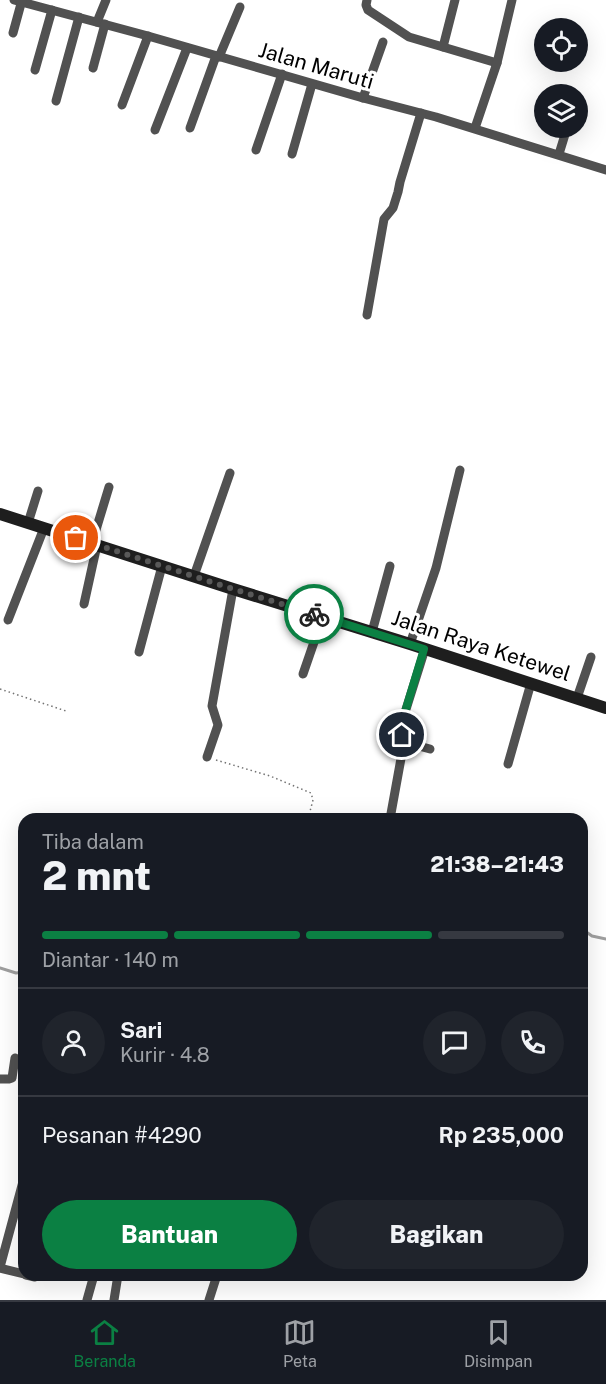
<!DOCTYPE html>
<html lang="id">
<meta charset="utf-8">
<style>
:root{--surface:#171b24;--page:#20242c;--text:#f1f3f6;--muted:#9ea1a6;--line:#363941;--accent:#0b8043}
body{margin:0;font-family:"Public Sans",sans-serif;background:var(--page);color:var(--text);height:100vh;display:flex;flex-direction:column;font-size:22px;white-space:nowrap}
*{box-sizing:border-box;margin:0}
p{font-size:20px;color:var(--muted)}
.icon{flex:none;width:33px;height:33px;fill:none;stroke:currentColor;stroke-width:2;stroke-linecap:round;stroke-linejoin:round}
.map{position:relative;flex:1;overflow:hidden}
.details{position:absolute;left:18px;top:813px;width:570px;height:468px;display:flex;flex-direction:column;background:var(--surface);border-radius:18px;box-shadow:0 6px 24px #0002}
.details>*{flex:none}
.buttons{position:absolute;left:534px;top:18px;display:grid;gap:12px}
.buttons a{display:grid;place-items:center;width:54px;height:54px;border-radius:50%;background:var(--surface);box-shadow:0 6px 24px #0002;font-size:30px}
.pin{position:absolute;display:grid;place-items:center;width:51px;height:51px;color:#fff;margin:-26px;border:3px solid #fff;border-radius:50%;box-shadow:0 2px 6px #0007}
.courier{position:absolute;display:grid;place-items:center;width:60px;height:60px;margin:-30px;border:4px solid #0b8043;border-radius:50%;background:#fff;color:#222;box-shadow:0 2px 8px #0007}
.head em{font-style:normal;font-weight:800}
.head div{display:flex;flex-direction:column-reverse}
.head{display:flex;align-items:center;justify-content:space-between;height:102px;padding:0 24px}
h1{font-size:39px;font-weight:800;line-height:45px}
.bar{display:grid;grid-template-columns:repeat(4,1fr);gap:9px 6px;align-content:center;height:72px;padding:0 24px}
.bar i{height:8px;border-radius:4px;background:var(--line)}
.bar .selected{background:var(--accent)}
.bar p{grid-column:span 4}
.line{display:flex;align-items:center;gap:15px;padding:0 24px;border-top:2px solid var(--line)}
.line div{flex:1}
.round{display:grid;place-items:center;flex:none;width:63px;height:63px;border-radius:32px;background:var(--page)}
.cta{display:flex;gap:12px;margin-top:auto;padding:12px 24px}
.cta a{flex:1;height:69px;border-radius:36px;background:var(--accent);color:#fff;font-size:24px;font-weight:800;line-height:69px;text-align:center}
.cta a+a{background:var(--page);color:var(--text)}
.menu{display:flex;justify-content:space-around;align-items:center;height:84px;border-top:2px solid var(--line);background:var(--surface);font-size:16px;color:var(--muted)}
.menu a{display:grid;justify-items:center;gap:3px}
.menu .selected{color:var(--accent)}
.map>svg:first-child{display:block}
.lines{fill:none;stroke-linecap:round;stroke-linejoin:round}
.stream{stroke:#9f9f9f;stroke-width:3}
.path{stroke:#737373;stroke-width:1.5;stroke-dasharray:1.5 3;stroke-linecap:butt}
.street{stroke:#515151;stroke-width:9}
.secondary{stroke:#1e1e1e;stroke-width:12}
.done{stroke:#595959;stroke-width:6;stroke-dasharray:0 10.8}
.route{stroke:#0b8043;stroke-width:8}
.labels{text-anchor:middle;stroke-width:6;stroke-linejoin:round;paint-order:stroke}
.street-label{font-size:21px;fill:#000;stroke:#fff}
</style>
<div class="map">
<svg width="606" height="1300" viewBox="0 0 606 1300">
<rect width="100%" height="100%" fill="#fff"/>
<g class="lines">
<!-- stream -->
<g class="stream">
<polyline points="582,929 592,936 606,939"/>
<polyline points="0,968 16,973 24,972"/>
</g>
<!-- path -->
<g class="path">
<polyline points="0,689 66,711"/>
<polyline points="216,760 270,776 311,793 313,800 308,819"/>
</g>
<!-- street -->
<g class="street">
<polyline points="14,0 148,36 363,98 436,117 606,170"/>
<polyline points="367,0 366,5 368,10 409,37 497,63"/>
<polyline points="97,22 106,0"/>
<polyline points="13,33 22,0"/>
<polyline points="443,47 455,0"/>
<polyline points="219,57 240,7"/>
<polyline points="93,68 105,24"/>
<polyline points="35,70 52,10"/>
<polyline points="363,98 383,42"/>
<polyline points="56,101 79,17"/>
<polyline points="122,105 148,36"/>
<polyline points="190,128 216,56"/>
<polyline points="475,128 497,63 512,0"/>
<polyline points="155,130 187,48"/>
<polyline points="256,150 282,74"/>
<polyline points="292,154 312,84"/>
<polyline points="559,154 567,128"/>
<polyline points="367,315 384,219 393,208 398,192 400,182 421,113"/>
<polyline points="28,523 38,491"/>
<polyline points="92,543 109,487"/>
<polyline points="194,576 230,473"/>
<polyline points="84,604 97,545"/>
<polyline points="8,620 44,528"/>
<polyline points="372,632 390,566"/>
<polyline points="410,644 436,568 460,470"/>
<polyline points="139,652 162,566"/>
<polyline points="303,674 323,616"/>
<polyline points="577,698 591,657"/>
<polyline points="404,742 430,749"/>
<polyline points="207,757 218,725 212,706 233,589"/>
<polyline points="508,764 531,683"/>
<polyline points="390,819 404,742 402,730 402,722 425,649"/>
<polyline points="0,1079 9,1079 12,1078 15,1058"/>
<polyline points="0,1267 24,1178"/>
<polyline points="0,1268 24,1274"/>
<polyline points="26,1275 35,1277"/>
<polyline points="87,1300 94,1275"/>
<polyline points="114,1300 118,1275"/>
<polyline points="209,1300 217,1275"/>
</g>
<!-- secondary -->
<polyline class="secondary" points="0,514 233,589 410,644 606,708"/>
</g>
<g class="lines">
<!-- done -->
<polyline class="done" points="76,538 233,589 314,614"/>
<!-- route -->
<polyline class="route" points="314,614 424,649 402,722 402,735"/>
</g>
<g class="labels">
<!-- street labels -->
<g class="street-label">
<text transform="translate(316 66) rotate(16)" y="7">Jalan Maruti</text>
<text transform="translate(481 646) rotate(18)" y="7">Jalan Raya Ketewel</text>
</g>
</g>
</svg>
<div class="buttons">
<a><svg class="icon" aria-label="locate" viewBox="0 0 24 24"><circle cx="12" cy="12" r="6"/><path d="M12 2v4M12 18v4M2 12h4M18 12h4"/></svg></a>
<a><svg class="icon" aria-label="layers" viewBox="0 0 24 24"><path d="M12 4l9 5-9 5-9-5zM3 14l9 5 9-5"/></svg></a>
</div>
<div class="pin" style="left:76px;top:538px;background:#ea580c"><svg class="icon" aria-label="bag" viewBox="0 0 24 24"><path d="M5 8h14l-1 12H6zM9 8a3 3 0 0 1 6 0"/></svg></div>
<div class="pin" style="left:402px;top:735px;background:#1f2937"><svg class="icon" aria-label="home" viewBox="0 0 24 24"><path d="M3 11l9-7 9 7M6 9v11h12V9"/></svg></div>
<div class="courier" style="left:314px;top:614px"><svg class="icon" aria-label="bike" viewBox="0 0 24 24"><circle cx="6" cy="16" r="4"/><circle cx="18" cy="16" r="4"/><path d="M6 16l4-8h5l3 8M10 8l3 8H6M13 5h3"/></svg></div>
<section class="details">
<div class="head"><div><h1>2 mnt</h1><p>Tiba dalam</p></div><em>21:38–21:43</em></div>
<div class="bar"><i class="selected"></i><i class="selected"></i><i class="selected"></i><i></i><p>Diantar · 140 m</p></div>
<div class="line" style="height:108px"><a class="round"><svg class="icon" aria-label="person" viewBox="0 0 24 24"><circle cx="12" cy="8" r="4"/><path d="M4 21q1-7 8-7t8 7"/></svg></a><div><b>Sari</b><p>Kurir · 4.8</p></div><a class="round"><svg class="icon" aria-label="chat" viewBox="0 0 24 24"><path d="M4 5h16v11H9l-5 4z"/></svg></a><a class="round"><svg class="icon" aria-label="phone" viewBox="0 0 24 24"><path d="M5 4h4l2 5-3 2q2 4 5 5l2-3 5 2v4C11 20 4 13 5 4z"/></svg></a></div>
<div class="line" style="height:78px"><div>Pesanan #4290</div><b>Rp 235,000</b></div>
<div class="cta"><a>Bantuan</a><a>Bagikan</a></div>
</section>
</div>
<nav class="menu">
<a class="selected"><svg class="icon" aria-label="home" viewBox="0 0 24 24"><path d="M3 11l9-7 9 7M6 9v11h12V9"/></svg>Beranda</a>
<a><svg class="icon" aria-label="map" viewBox="0 0 24 24"><path d="M3 6l6-2 6 2 6-2v14l-6 2-6-2-6 2zM9 4v14M15 6v14"/></svg>Peta</a>
<a><svg class="icon" aria-label="saved" viewBox="0 0 24 24"><path d="M7 4h10v16l-5-4-5 4z"/></svg>Disimpan</a>
</nav>
